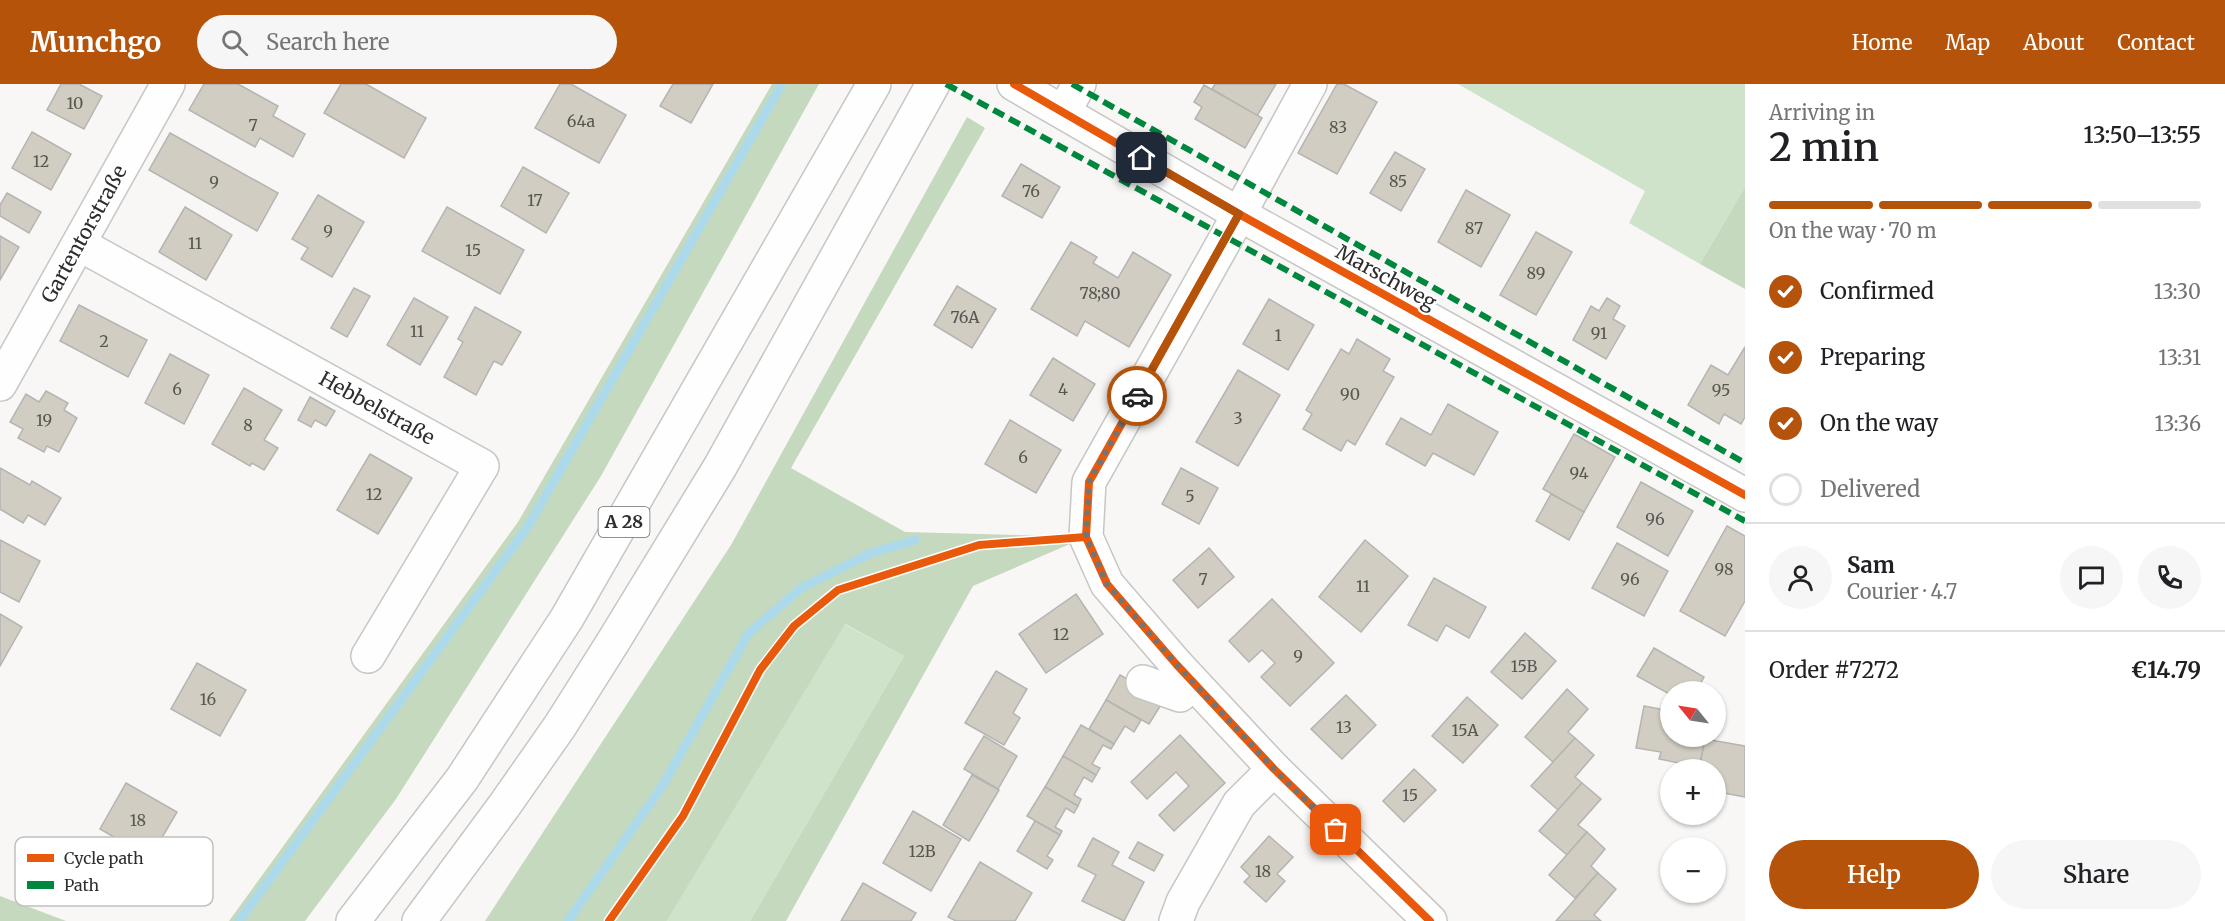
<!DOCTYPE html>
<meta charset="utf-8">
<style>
:root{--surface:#fff;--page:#f6f6f6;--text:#202124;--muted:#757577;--line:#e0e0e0;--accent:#b45309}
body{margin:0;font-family:Merriweather,serif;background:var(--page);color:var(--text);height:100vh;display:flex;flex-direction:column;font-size:22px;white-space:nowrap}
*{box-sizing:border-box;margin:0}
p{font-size:20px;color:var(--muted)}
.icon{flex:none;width:33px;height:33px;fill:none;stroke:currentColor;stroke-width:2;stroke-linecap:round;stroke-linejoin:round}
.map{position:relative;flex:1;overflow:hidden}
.panel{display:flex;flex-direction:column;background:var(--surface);width:480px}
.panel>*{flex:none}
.needle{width:39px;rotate:300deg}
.fabs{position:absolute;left:1660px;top:597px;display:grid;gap:12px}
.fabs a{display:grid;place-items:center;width:66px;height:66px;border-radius:50%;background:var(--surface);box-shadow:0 2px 4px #0004;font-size:30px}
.pin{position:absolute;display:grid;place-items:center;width:51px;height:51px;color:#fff;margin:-26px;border-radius:12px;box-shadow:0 3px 9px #0006}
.courier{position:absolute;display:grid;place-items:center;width:60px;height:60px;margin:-30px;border:4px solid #b45309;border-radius:50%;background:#fff;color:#222;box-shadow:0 2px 8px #0007}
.headline em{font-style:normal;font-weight:600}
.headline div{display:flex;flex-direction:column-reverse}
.headline{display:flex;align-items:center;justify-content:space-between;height:102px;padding:0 24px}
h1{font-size:39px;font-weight:600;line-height:45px}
.bar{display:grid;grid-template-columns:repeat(4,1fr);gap:9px 6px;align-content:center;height:72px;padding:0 24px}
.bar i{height:8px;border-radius:4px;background:var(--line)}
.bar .current{background:var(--accent)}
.bar p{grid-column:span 4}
.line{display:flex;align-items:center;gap:15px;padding:0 24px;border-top:2px solid var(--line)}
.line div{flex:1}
.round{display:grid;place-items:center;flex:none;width:63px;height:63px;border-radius:32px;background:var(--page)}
ol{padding:0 24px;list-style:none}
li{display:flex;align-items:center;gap:18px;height:66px}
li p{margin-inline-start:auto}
li .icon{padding:6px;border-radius:50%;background:var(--accent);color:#fff;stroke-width:4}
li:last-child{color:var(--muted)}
li i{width:33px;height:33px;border:3px solid var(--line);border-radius:50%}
.primary-button{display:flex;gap:12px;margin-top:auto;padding:12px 24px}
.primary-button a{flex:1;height:69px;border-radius:36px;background:var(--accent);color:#fff;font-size:24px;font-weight:600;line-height:69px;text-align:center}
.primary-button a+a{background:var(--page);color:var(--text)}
header{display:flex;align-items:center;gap:36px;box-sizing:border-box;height:84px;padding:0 30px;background:var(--accent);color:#fff}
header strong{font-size:28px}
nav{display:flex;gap:33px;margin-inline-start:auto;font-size:21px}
.search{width:420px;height:54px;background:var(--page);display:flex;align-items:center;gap:15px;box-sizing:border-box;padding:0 21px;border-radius:33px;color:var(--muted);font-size:22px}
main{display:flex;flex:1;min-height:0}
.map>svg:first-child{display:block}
.green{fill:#cfe2ca}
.forest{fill:#c5d9bf}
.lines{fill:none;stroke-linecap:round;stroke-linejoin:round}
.stream{stroke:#acdaea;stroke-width:9}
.building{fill:#d1cdc2;stroke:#b4b4b2;stroke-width:1.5}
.minor-casing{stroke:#c6c6c4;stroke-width:36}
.highway-casing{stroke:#c6c6c4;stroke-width:36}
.minor{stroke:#fefefe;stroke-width:33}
.highway{stroke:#fefefe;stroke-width:33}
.quiet{stroke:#00873e;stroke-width:6;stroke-dasharray:12 6;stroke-linecap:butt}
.cycleway-casing{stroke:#fff;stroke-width:11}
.cycleway{stroke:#e8590c;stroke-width:8}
.done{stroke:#757473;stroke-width:6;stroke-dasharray:0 10.8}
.route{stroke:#b45309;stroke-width:8}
.labels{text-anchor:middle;stroke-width:4.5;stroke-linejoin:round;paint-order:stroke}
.number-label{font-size:16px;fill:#585652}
.shield{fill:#fff;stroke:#6d6d6c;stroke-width:1.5}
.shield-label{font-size:18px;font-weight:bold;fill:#2f2e2d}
.street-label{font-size:20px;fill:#2f2e2d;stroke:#fff}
.key{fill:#fff;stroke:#c1c0c0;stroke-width:1.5}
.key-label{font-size:16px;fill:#2f2e2d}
</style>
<header>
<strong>Munchgo</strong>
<div class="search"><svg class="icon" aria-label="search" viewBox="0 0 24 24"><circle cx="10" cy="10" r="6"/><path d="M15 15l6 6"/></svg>Search here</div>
<nav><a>Home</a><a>Map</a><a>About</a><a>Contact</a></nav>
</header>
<main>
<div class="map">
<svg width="1745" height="837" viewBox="0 0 1745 837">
<rect width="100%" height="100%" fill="#f8f7f5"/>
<!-- green -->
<g class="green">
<polygon points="1458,0 1745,0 1745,103 1700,180 1629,139 1645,107"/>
<polygon points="844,540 904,572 750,837 667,837"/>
</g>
<!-- forest -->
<g class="forest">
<polygon points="772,0 819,0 601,392 396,715 305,837 229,837 518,438"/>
<polygon points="967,33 985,44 791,384 905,448 1086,453 973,502 786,837 750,837 904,572 845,540 667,837 485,837 731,461"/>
<polygon points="1745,103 1745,205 1700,180"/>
<polygon points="0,812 66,837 0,837"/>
</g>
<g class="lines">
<!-- stream -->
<g class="stream">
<polyline points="239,837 527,444 782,0"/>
<polyline points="568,837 663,701 748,550 801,504 871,469 915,456"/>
</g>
</g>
<!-- building -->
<g class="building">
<polygon points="61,0 79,0 102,12 84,45 47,26"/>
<polygon points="204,0 238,0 278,22 273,32 305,50 293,73 260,54 255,63 189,26"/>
<polygon points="341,0 366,0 426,34 404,74 324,29"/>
<polygon points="560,0 571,0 626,31 599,79 535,44"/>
<polygon points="673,0 713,0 691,39 660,22"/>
<polygon points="1215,0 1276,0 1257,32 1212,5"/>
<polygon points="1337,0 1344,0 1377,18 1337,90 1298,69"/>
<polygon points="1204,1 1262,34 1245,64 1195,35 1202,23 1194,18"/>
<polygon points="32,48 71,70 51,106 12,84"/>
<polygon points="170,49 278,109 257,147 149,86"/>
<polygon points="1395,68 1425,85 1401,127 1370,109"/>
<polygon points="1021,80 1060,103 1042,134 1002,112"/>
<polygon points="523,83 569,109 546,149 501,122"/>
<polygon points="1466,106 1510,131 1481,183 1438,158"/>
<polygon points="7,109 41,128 29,149 0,132 0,121"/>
<polygon points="318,111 364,138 332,193 301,175 308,164 292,155"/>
<polygon points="185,123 232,151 206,196 159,168"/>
<polygon points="447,123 524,166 500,210 422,167"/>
<polygon points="1536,148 1572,168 1536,231 1500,211"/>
<polygon points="0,152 19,163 0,196"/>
<polygon points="1071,158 1097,173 1093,179 1118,194 1133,168 1171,191 1129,263 1085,237 1077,252 1031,225"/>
<polygon points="957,202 996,225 972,264 934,241"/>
<polygon points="354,204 370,212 347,253 331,244"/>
<polygon points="414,214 448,233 420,281 387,261"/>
<polygon points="1607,214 1620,222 1613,235 1625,242 1606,275 1573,256 1591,222 1599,227"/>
<polygon points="1269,215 1314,241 1288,286 1243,260"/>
<polygon points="79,221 147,256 128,293 60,257"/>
<polygon points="475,223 521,248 502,281 494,277 476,311 444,293 463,258 458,255"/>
<polygon points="1357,255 1390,275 1383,287 1394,293 1355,361 1347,356 1341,367 1303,345 1312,330 1306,326 1341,265 1349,270"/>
<polygon points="1745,263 1745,333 1741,340 1724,330 1719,340 1688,321 1711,281 1728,291"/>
<polygon points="170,270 209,291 184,340 145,319"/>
<polygon points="1053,274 1095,300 1073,337 1030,311"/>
<polygon points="1238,286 1280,311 1238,382 1196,358"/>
<polygon points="244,304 282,326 264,356 278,364 264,386 252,379 250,382 212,360"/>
<polygon points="46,307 68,319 64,326 77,334 59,368 47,362 44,368 18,354 23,345 10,338 26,310 39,318"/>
<polygon points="310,313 335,327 326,342 315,336 311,343 298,336"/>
<polygon points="1448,320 1498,348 1474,391 1433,369 1425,382 1386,360 1401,334 1431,351"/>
<polygon points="1010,336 1061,366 1036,409 985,380"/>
<polygon points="1574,350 1615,373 1584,428 1543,405"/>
<polygon points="370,370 412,394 378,450 337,426"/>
<polygon points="0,384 30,401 32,397 61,414 45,441 28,431 23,439 0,425"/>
<polygon points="1181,384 1218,404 1199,440 1162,420"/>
<polygon points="1641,398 1693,427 1668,472 1617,443"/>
<polygon points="1551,410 1584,428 1569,456 1536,437"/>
<polygon points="1727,442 1745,452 1745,517 1725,552 1680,527"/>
<polygon points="0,456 40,477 19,518 0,508"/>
<polygon points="1365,456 1408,492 1361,548 1319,513"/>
<polygon points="1617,459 1668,487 1644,532 1592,504"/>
<polygon points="1209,464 1234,493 1198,524 1173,496"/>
<polygon points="1434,494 1486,523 1469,554 1446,541 1437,557 1408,541"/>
<polygon points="1076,510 1103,550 1046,589 1019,550"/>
<polygon points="1272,515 1334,579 1290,622 1261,593 1275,579 1262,566 1249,578 1229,557"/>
<polygon points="0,530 22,543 0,582"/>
<polygon points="1525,549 1556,577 1522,615 1491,588"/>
<polygon points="1654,564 1704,593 1696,608 1671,608 1671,611 1637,592"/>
<polygon points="197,579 246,606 220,652 171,625"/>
<polygon points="996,587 1027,605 1013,629 1020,634 1004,661 965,639"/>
<polygon points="1120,591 1164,616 1149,640 1106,616"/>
<polygon points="1567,605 1588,625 1568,648 1575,654 1553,678 1525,653"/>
<polygon points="1346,611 1376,641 1342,675 1311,645"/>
<polygon points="1467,613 1498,641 1463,679 1432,652"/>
<polygon points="1106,616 1141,636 1134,648 1125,642 1114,660 1089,645"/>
<polygon points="1644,622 1671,627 1671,652 1706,652 1699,683 1659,675 1661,668 1636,664"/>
<polygon points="1081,641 1114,660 1111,665 1103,661 1092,680 1100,684 1096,691 1063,672"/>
<polygon points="1180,651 1225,699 1174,747 1159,731 1189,702 1176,688 1147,715 1131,698"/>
<polygon points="984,652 1017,672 998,705 964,685"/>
<polygon points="1575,654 1594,671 1575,693 1582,699 1558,726 1531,702"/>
<polygon points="1705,655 1745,662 1745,713 1723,709 1725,702 1716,700 1716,686 1699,686"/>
<polygon points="1063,672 1096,691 1092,698 1084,693 1074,711 1081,715 1078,722 1045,703"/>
<polygon points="1414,685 1436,706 1404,738 1383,717"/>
<polygon points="972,691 999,706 969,757 943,741"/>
<polygon points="126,699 177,728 150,774 100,745"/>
<polygon points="1582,699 1601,715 1578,741 1587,748 1567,771 1539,747"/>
<polygon points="1045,703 1078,722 1074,729 1066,724 1055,743 1062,747 1060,751 1027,732"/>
<polygon points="913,727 961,755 931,807 883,779"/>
<polygon points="1035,737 1060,751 1047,772 1053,776 1047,785 1017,767"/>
<polygon points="1587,748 1605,765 1591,782 1598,789 1575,814 1549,791"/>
<polygon points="1269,752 1293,773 1277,790 1285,797 1266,818 1244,798 1250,792 1241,783"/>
<polygon points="1093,754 1119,768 1112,781 1144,798 1124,837 1082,817 1096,791 1078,782"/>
<polygon points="1138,758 1163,771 1154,787 1129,774"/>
<polygon points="980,778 1032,809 1015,837 956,837 948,833"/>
<polygon points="1598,789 1616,805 1594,831 1601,837 1556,837"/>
<polygon points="863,799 916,829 911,837 841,837"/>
</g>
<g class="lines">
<defs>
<g id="minor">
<polyline points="1014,0 1239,130 1745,411"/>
<polyline points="1310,0 1226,154 1089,398 1086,453 1107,500 1176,580 1274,685 1430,837"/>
<polyline points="79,160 482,382 368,572"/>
<polyline points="0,300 168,0"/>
<polyline points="1143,598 1180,611 1176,580"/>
<polyline points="1176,837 1183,818 1239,720 1274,685"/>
</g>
<g id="highway">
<polyline points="1064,28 1079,0"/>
<polyline points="353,837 462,695 567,534 874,0"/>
<polyline points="419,837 504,722 560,642 613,558 720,383 933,0"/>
</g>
</defs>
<!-- minor casing -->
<use href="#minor" class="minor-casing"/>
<!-- highway casing -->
<use href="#highway" class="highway-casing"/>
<!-- minor -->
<use href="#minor" class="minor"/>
<!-- highway -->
<use href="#highway" class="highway"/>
<!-- quiet -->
<g class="quiet">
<polyline points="946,0 1745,437"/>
<polyline points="1072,0 1745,379"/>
</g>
<defs>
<g id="cycleway">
<polyline points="1014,0 1239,130 1745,411"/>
<polyline points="1239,130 1089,398 1086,453 1107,500 1176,580 1274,685 1430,837"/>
<polyline points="609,837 683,732 760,586 794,542 838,506 979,461 1086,453"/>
</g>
</defs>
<!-- cycleway casing -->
<use href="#cycleway" class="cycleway-casing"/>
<!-- cycleway -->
<use href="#cycleway" class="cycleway"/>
</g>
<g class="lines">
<!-- done -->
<polyline class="done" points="1137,312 1089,398 1086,453 1107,500 1176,580 1274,685 1336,746"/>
<!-- route -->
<polyline class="route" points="1137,312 1239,130 1142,74"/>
</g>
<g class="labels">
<!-- number labels -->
<g class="number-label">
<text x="75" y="25">10</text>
<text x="581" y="43">64a</text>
<text x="253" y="47">7</text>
<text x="1338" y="49">83</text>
<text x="41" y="83">12</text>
<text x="1398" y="103">85</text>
<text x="214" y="104">9</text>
<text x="1031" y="113">76</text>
<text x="535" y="122">17</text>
<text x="1474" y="150">87</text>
<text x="328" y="153">9</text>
<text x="195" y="165">11</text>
<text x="473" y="172">15</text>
<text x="1536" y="195">89</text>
<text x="1100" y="215">78;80</text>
<text x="965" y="239">76A</text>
<text x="417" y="253">11</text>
<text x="1599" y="255">91</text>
<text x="1278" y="257">1</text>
<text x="104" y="263">2</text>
<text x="177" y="311">6</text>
<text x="1063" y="311">4</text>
<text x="1721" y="312">95</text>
<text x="1350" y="316">90</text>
<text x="1238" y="340">3</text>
<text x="44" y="342">19</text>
<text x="248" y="347">8</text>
<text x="1023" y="379">6</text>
<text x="1579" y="395">94</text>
<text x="374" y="416">12</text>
<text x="1190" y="418">5</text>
<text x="1655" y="441">96</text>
<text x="1724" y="491">98</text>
<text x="1203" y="501">7</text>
<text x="1630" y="501">96</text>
<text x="1363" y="508">11</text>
<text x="1061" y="556">12</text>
<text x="1298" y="578">9</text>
<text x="1524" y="588">15B</text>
<text x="208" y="621">16</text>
<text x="1344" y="649">13</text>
<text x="1465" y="652">15A</text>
<text x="1410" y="717">15</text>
<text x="138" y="742">18</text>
<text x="922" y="773">12B</text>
<text x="1263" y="793">18</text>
</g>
<!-- shield labels -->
<rect class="shield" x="598.5" y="423" width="51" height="30" rx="4.5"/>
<g class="shield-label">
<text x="624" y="444">A 28</text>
</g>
<!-- street labels -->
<g class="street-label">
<text transform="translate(84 150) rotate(-61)" y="7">Gartentorstraße</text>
<text transform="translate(1386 193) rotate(29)" y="7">Marschweg</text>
<text transform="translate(377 324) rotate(29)" y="7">Hebbelstraße</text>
</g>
</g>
<!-- legend -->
<rect x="15" y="753" width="198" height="69" rx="9" class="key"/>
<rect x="27" y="770" width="27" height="8" fill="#e8590c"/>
<rect x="27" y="797" width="27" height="8" fill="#00873e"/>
<g class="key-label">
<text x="64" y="780">Cycle path</text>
<text x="64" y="807">Path</text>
</g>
</svg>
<div class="fabs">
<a><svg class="needle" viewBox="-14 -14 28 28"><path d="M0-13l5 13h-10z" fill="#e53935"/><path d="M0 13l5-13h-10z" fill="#757577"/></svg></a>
<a>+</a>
<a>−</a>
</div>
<div class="pin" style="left:1336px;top:746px;background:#ea580c"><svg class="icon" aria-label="bag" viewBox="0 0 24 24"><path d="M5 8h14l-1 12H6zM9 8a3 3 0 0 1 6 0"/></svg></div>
<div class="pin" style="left:1142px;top:74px;background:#1f2937"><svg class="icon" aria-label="home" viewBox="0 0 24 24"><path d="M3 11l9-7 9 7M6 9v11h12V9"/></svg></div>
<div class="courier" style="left:1137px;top:312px"><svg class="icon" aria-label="car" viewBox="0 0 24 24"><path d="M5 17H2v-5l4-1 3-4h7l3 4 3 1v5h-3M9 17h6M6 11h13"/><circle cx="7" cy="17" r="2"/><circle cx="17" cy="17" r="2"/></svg></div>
</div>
<section class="panel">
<div class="headline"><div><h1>2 min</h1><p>Arriving in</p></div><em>13:50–13:55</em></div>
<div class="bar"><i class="current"></i><i class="current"></i><i class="current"></i><i></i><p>On the way · 70 m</p></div>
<ol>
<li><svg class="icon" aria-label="check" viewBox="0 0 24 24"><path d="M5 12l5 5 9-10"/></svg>Confirmed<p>13:30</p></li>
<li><svg class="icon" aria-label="check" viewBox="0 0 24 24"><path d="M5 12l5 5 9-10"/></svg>Preparing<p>13:31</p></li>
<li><svg class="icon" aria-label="check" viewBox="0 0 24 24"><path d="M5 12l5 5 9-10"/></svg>On the way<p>13:36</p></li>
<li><i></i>Delivered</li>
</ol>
<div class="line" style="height:108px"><a class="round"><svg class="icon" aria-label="person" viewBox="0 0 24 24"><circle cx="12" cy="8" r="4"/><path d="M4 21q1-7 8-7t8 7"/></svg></a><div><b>Sam</b><p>Courier · 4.7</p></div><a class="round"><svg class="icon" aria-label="chat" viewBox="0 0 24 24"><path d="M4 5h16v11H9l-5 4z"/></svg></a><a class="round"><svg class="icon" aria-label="phone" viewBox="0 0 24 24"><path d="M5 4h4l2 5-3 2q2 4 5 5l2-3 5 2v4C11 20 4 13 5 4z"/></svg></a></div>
<div class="line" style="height:78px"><div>Order #7272</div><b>€14.79</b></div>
<div class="primary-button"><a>Help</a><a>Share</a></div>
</section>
</main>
